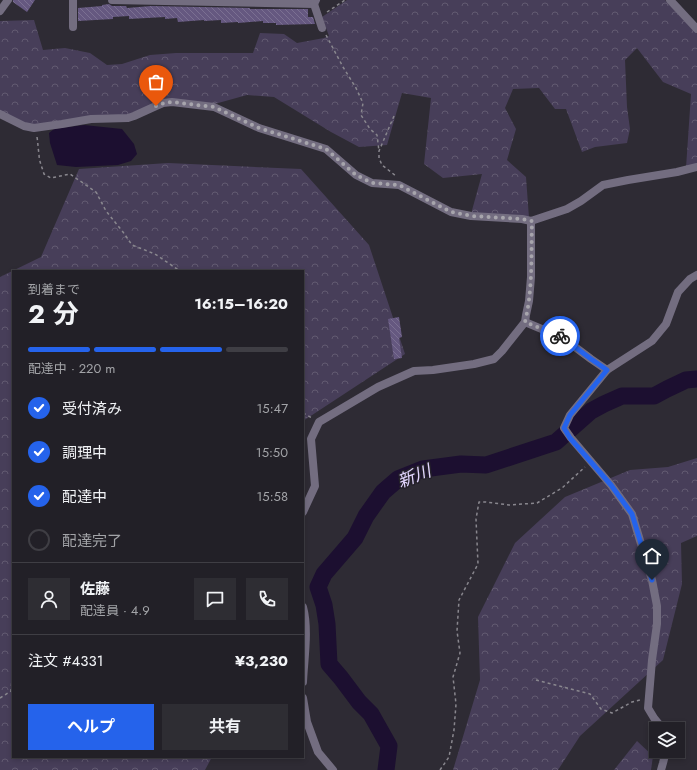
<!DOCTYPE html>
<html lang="ja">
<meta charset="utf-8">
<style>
:root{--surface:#222027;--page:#2e2d33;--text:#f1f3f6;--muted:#a2a3a7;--line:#3f3e44;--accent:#2563eb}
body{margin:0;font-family:Jost,"Noto Sans JP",sans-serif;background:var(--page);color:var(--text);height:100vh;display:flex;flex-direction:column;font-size:15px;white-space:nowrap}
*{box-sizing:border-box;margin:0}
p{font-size:13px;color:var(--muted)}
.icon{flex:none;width:22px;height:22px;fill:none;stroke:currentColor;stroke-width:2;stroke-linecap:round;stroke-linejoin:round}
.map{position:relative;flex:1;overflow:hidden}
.side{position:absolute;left:12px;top:270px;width:292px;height:488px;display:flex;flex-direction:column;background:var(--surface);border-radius:0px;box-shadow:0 2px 6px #0003,0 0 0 1px var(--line)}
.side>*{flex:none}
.controls{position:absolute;left:649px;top:722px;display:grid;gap:8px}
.controls a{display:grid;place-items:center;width:36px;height:36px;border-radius:0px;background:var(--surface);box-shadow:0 2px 6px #0003,0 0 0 1px var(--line);font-size:20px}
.pin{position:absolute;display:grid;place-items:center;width:34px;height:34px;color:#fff;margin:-41px -17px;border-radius:50% 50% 50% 0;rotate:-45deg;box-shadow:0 0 4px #0007}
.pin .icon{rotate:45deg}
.courier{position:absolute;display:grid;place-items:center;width:40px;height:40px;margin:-20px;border:3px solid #2563eb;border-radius:50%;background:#fff;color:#222;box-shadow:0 1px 5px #0007}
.headline em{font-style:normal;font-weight:700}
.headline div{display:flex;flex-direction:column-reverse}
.headline{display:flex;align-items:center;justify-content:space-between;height:68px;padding:0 16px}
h1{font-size:26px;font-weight:700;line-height:30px}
.bar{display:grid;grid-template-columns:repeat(4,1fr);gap:6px 4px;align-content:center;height:48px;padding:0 16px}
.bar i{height:5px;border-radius:3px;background:var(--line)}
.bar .current{background:var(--accent)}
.bar p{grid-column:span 4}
.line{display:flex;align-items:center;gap:10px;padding:0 16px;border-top:1px solid var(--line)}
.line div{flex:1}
.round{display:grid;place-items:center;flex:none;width:42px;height:42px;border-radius:0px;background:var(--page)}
ol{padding:0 16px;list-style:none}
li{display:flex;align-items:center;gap:12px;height:44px}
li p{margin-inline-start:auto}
li .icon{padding:4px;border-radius:50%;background:var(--accent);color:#fff;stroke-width:4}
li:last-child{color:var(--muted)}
li i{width:22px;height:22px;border:2px solid var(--line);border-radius:50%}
.button{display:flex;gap:8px;margin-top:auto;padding:8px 16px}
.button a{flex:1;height:46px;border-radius:0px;background:var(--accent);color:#fff;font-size:16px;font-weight:700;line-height:46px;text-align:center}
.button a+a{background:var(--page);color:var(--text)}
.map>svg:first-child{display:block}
.forest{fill:url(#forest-crowns)}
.water{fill:#1c0f30}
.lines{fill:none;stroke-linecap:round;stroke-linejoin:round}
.river{stroke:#1c0f30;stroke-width:17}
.building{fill:url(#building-back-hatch)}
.path{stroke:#89878e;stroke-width:1.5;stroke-dasharray:3 3;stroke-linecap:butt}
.street{stroke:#736d80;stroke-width:8}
.done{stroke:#a7a5ac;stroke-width:4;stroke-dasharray:0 7.2}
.route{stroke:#2563eb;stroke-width:5}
.labels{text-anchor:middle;stroke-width:3;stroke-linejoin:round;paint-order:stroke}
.water-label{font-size:17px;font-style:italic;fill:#e3d6ff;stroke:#24212a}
</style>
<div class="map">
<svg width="697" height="770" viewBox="0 0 697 770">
<defs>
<pattern id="forest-crowns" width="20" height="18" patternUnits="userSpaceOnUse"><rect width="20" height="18" fill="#473e59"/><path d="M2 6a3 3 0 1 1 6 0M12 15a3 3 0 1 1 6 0" fill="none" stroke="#625a71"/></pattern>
<pattern id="building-back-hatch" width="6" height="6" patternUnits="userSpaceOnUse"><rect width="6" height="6" fill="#655880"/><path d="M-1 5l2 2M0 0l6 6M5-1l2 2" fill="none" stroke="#7b7092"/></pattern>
</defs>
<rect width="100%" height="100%" fill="#2e2b34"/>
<!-- forest -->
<g class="forest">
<polygon points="347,0 665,0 697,34 697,165 686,168 691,94 663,82 637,48 625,60 627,107 630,129 627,143 595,147 582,152 566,109 555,109 539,88 513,89 505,108 516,129 507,160 526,177 529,218 471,214 482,174 443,178 424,164 431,98 402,93 387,145 359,147 331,132 274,97 247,95 211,105 173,100 130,116 32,126 0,112 0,21 34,20 43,50 65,48 90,53 107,65 122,64 150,55 176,53 253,53 260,33 284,34 297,43 324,38 329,36 322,17"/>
<polygon points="168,163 301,169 369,245 405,354 303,421 303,271 13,271 13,757 212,757 205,770 0,770 0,277 41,257 79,169"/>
<polygon points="697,458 697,536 681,543 682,584 663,660 580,736 558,770 453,770 480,680 478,617 515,543 565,497 630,470 668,467"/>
<polygon points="637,741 653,756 651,770 614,770"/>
</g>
<!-- water -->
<polygon class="water" points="84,125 122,129 134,144 137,154 131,161 118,165 76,167 57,165 50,143 49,133 54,129"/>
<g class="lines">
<!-- river -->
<polyline class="river" points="386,770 389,746 371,714 359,702 341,678 329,664 327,624 324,605 318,587 324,574 355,538 366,516 383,492 398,479 423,469 461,464 486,465 556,442 591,411 604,404 622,396 654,396 667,389 686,380 697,379"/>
</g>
<!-- building -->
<g class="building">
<polygon points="13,0 35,0 27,12 13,2"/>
<polygon points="109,4 112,6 126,6 127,8 151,6 250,8 250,9 308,9 308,17 313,17 315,24 276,25 276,23 263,23 263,21 238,23 238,22 221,23 221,20 204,21 204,20 178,22 177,18 165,19 165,17 129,19 129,16 113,17 113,19 78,21 78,8 102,6 102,5"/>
<polygon points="399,317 402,337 399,338 402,358 394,359 388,319"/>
</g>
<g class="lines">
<!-- path -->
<g class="path">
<polyline points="327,12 345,0"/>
<polyline points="326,35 343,67 356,88 363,103 361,115 370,129 377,135 379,151"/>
<polyline points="394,116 379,151 379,158 382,165 396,176"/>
<path d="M37 137C38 143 38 148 39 154 39 161 42 167 44 174L51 178 70 174 96 192 106 211 123 232 132 245 155 254 180 271"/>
<polyline points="303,413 312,418"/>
<polyline points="536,680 590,694 601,709 612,713 632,702 640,700"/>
<polyline points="0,698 11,691 12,679 13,679"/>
<polyline points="440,770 449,757 454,730 456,704 453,677 460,653 457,631 459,600 478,564 476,519 479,502 486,502 509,505 537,503 562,488 585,467"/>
</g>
<!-- street -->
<g class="street">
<polyline points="112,0 314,4 316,0"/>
<polyline points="670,0 697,29"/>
<polyline points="314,4 322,28"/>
<polyline points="0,11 8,0"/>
<polyline points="73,27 73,0"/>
<polyline points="0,114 24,126 34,128 62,124 91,119 128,118 134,116 156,106 163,103 172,102 214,107 259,128 326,149 356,175 372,183 399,185 451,212 471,216 522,219 531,221 567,209 581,201 603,185 628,180 677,172 697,167"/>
<polyline points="525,322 563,338 591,359 607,370"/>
<polyline points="303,512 315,486 311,439 319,422 378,387 414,371 433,370 474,364 494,359 502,351 525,322 526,315 529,301 531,277 531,221"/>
<path d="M303 607C309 629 304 659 303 682"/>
<polyline points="303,698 307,722 318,752 333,770"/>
<polyline points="663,729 654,718 648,708 652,660 657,624 657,606 652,580 632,514 611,485 571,438 564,428 570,415 607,370 652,341 666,324 678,292 690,279 697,275"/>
<polyline points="661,770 663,763 666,751"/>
</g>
</g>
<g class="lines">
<!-- done -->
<path class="done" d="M156 106 164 103 172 102 214 107 259 128 326 149 356 175 372 183 399 185 451 212 472 216 522 219 532 221C531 254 533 289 525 322L560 336"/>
<!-- route -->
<polyline class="route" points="560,336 563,338 591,359 607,370 570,415 564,428 570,438 611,485 632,514 652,580"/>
</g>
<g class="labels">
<!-- water labels -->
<g class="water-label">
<text transform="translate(414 476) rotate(-21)" y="6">新川</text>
</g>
</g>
</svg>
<div class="controls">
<a><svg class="icon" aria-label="layers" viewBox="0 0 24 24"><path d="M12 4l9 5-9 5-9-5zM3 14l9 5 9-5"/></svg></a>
</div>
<div class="pin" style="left:156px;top:106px;background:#ea580c"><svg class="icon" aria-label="bag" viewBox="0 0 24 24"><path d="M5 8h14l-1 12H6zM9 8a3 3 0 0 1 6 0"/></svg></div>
<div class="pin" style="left:652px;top:580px;background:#1f2937"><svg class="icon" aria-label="home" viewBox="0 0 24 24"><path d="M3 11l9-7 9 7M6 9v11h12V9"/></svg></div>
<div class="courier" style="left:560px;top:336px"><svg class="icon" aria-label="bike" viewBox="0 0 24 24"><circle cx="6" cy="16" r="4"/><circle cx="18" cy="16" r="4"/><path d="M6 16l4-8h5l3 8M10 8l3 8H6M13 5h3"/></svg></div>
<section class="side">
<div class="headline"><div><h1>2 分</h1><p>到着まで</p></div><em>16:15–16:20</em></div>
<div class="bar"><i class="current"></i><i class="current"></i><i class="current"></i><i></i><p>配達中 · 220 m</p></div>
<ol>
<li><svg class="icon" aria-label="check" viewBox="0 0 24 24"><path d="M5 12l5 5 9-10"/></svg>受付済み<p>15:47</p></li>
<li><svg class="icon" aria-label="check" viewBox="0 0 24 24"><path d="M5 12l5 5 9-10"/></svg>調理中<p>15:50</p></li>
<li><svg class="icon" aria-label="check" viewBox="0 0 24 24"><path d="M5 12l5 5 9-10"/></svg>配達中<p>15:58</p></li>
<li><i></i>配達完了</li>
</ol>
<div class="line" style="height:72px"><a class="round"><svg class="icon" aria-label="person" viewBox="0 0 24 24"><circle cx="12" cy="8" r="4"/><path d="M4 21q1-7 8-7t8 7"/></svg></a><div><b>佐藤</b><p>配達員 · 4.9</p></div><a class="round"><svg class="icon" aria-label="chat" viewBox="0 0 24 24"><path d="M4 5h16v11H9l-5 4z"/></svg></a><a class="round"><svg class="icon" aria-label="phone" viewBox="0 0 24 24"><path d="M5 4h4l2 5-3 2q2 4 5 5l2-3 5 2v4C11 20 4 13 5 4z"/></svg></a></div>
<div class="line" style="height:52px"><div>注文 #4331</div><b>¥3,230</b></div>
<div class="button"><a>ヘルプ</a><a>共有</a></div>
</section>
</div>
